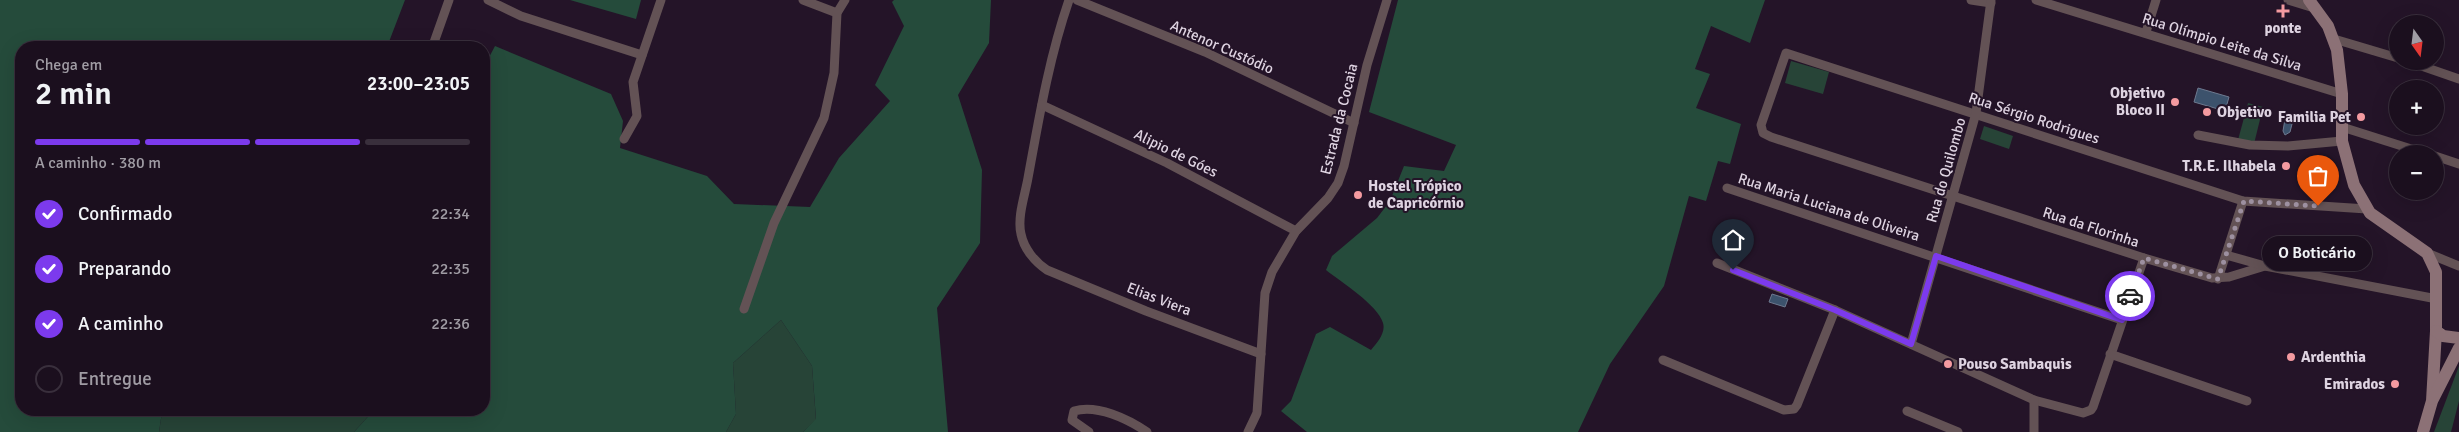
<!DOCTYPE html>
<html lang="pt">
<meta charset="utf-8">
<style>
:root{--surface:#1b0f1e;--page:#281d2b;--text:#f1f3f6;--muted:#a09ca4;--line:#392f3c;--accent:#7c3aed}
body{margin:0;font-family:Signika,sans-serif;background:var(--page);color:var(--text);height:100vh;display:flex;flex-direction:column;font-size:19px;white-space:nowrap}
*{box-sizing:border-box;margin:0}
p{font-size:16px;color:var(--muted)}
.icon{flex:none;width:28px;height:28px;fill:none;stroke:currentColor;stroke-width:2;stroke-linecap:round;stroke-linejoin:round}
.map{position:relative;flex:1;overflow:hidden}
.side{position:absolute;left:15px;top:41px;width:475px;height:375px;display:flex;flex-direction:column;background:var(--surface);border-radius:20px;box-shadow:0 5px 20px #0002,0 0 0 1px var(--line)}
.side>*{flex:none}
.needle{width:32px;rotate:166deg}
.controls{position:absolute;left:2389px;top:15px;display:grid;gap:10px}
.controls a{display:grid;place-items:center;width:55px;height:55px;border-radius:50%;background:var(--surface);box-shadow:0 5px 20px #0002,0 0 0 1px var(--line);font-size:25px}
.pin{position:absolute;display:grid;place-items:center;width:42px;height:42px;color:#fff;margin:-51px -21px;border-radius:50% 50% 50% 0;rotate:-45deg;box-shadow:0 0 5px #0007}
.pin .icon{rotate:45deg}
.courier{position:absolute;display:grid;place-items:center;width:50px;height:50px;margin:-25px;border:4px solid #7c3aed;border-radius:50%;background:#fff;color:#222;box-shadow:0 1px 6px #0007}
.bubble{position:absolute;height:35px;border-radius:18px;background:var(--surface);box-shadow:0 5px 20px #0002,0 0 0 1px var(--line);font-size:16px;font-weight:600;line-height:35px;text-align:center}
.head em{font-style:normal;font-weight:600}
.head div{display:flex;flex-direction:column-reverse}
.head{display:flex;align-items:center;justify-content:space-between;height:85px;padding:0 20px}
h1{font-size:32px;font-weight:600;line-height:38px}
.bar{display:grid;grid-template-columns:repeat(4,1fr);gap:8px 5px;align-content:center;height:60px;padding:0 20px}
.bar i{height:6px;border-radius:4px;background:var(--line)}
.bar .selected{background:var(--accent)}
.bar p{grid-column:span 4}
ol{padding:0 20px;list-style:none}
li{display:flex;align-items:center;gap:15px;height:55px}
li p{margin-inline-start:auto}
li .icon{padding:5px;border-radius:50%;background:var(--accent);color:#fff;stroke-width:4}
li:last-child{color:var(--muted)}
li i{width:28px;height:28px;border:2px solid var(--line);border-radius:50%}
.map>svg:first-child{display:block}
.green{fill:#274437}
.forest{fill:#254b3b}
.water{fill:#3c526c;stroke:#6d798f}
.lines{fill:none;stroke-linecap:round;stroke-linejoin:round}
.street{stroke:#635255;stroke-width:9}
.secondary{stroke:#8c7176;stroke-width:12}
.done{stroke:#9d90a0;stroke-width:5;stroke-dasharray:0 9}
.route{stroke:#7c3aed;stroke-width:6}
.poi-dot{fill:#f49aa0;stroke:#241428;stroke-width:2}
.labels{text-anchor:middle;stroke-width:4;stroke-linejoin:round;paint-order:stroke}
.poi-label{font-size:15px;font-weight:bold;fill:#ded3e1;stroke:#241428;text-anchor:end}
.street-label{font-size:15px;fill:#ded3e1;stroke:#241428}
</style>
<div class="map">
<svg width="2459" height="432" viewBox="0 0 2459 432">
<rect width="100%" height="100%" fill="#241428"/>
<!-- green -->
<g class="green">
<polygon points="1791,61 1829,72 1823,94 1785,83"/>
<polygon points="2248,103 2263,107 2254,144 2238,140"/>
<polygon points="1984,126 2013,136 2009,149 1980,139"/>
<polygon points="781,320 812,366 816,420 803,432 726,432 736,414 733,363"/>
<polygon points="2459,366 2459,401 2451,432 2434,432"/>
<polygon points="166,410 374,410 354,432 159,432 162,412"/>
</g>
<!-- forest -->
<g class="forest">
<polygon points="0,0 405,0 387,47 21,48 21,410 166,410 162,412 159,432 0,432"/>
<polygon points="570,0 641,0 636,19"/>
<polygon points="894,0 991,0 989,43 958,95 982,170 980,243 937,308 948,432 803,432 816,419 812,366 781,320 733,363 736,414 726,432 354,432 374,410 484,410 484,67 495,46 611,94 623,121 620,148 707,176 734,204 810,207 839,158 890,101 875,85 904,26 892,2"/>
<path d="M1398 0H1765L1750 43 1711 26 1695 69 1710 74 1696 108 1741 124 1730 164 1718 161 1706 201 1689 196 1664 286 1610 364 1578 432H1307L1281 411 1291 401 1316 334 1330 327 1371 350C1377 343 1386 333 1383 323 1378 305 1341 282 1326 270L1332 256 1377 218 1390 201 1404 166 1444 171 1456 145 1369 112Z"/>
</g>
<!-- water -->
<g class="water">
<polygon points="2198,88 2229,97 2225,111 2194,102"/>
<polygon points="2285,119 2293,120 2290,132 2285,135 2283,131"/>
<polygon points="1772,294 1788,299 1785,307 1769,302"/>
</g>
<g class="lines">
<!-- street -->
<g class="street">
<polyline points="488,0 521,16 642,55"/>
<polyline points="803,0 837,13"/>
<path d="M1069 0C1049 58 1039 118 1028 178 1025 195 1017 217 1021 234 1024 249 1035 262 1047 270L1146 311 1261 354"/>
<polyline points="1077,0 1205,52 1354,123"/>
<polyline points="1971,0 1991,3"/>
<polyline points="2036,0 2342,94"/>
<polyline points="2288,0 2314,8"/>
<polyline points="2146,32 2156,0"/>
<polyline points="2334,39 2398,58"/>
<polyline points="432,48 449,0"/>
<polyline points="2407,61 2459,79"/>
<polyline points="1042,105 1167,163 1296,231"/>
<polyline points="2342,127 2427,154"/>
<polyline points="2198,135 2250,145 2288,146 2342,141"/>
<polyline points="624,139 637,116 633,82 661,0"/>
<polyline points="2435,156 2459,164"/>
<polyline points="1727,188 2122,320"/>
<polyline points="2367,209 2243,201 1786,53 1761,125 1763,133 1771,137 2144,258 2212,278 2229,277 2265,266 2437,299"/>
<polyline points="2427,253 2459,266"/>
<polyline points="2226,255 2265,266"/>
<polyline points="1717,263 1835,310 2034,400 2083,413 2091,410 2093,407 2144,258"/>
<polyline points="2218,279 2243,201"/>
<polyline points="744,309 774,223 824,118 834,73 837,13 845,0"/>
<polyline points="1911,344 1976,113 1991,0"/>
<polyline points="2110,354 2247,401"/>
<polyline points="1663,360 1784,410 1794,409 1797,405 1835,310"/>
<polyline points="1907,411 1958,432"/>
<path d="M1089 432 1072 420 1074 411C1097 404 1128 419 1147 432"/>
<polyline points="1248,432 1257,413 1265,293 1272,272 1296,231 1328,198 1338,183 1344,166 1367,65 1387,0"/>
<polyline points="2034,432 2034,400"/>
</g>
<!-- secondary -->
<g class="secondary">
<polyline points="2309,0 2328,26 2337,50 2342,94 2342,141 2354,185 2370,213 2427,253 2436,272 2436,331 2432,401 2423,432"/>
<polyline points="2436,331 2443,336 2459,338"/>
<polyline points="2433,399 2459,348"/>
</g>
</g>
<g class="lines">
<!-- done -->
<polyline class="done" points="2130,296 2144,258 2218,279 2244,201 2318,206"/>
<!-- route -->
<polyline class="route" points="1733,270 1835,310 1911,344 1936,256 2122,320 2130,296"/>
</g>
<!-- markers -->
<g class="poi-dot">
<path d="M2280.5 3.5h5v5h5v5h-5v5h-5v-5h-5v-5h5z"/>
<circle cx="2175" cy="102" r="5"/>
<circle cx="2207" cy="112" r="5"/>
<circle cx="2361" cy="117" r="5"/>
<circle cx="2286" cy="166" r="5"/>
<circle cx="1358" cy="195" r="5"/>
<circle cx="2291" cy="357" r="5"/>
<circle cx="1948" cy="364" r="5"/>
<circle cx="2395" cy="384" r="5"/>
</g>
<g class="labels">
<!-- poi labels -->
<g class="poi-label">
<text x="2283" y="33" text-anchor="middle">ponte</text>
<text x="2165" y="98">Objetivo<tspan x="2165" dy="17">Bloco II</tspan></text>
<text x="2217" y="117" text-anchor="start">Objetivo</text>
<text x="2351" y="122">Familia Pet</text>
<text x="2276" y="171">T.R.E. Ilhabela</text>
<text x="1368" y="191" text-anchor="start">Hostel Trópico<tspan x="1368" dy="17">de Capricórnio</tspan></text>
<text x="2301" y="362" text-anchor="start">Ardenthia</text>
<text x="1958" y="369" text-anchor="start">Pouso Sambaquis</text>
<text x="2385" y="389">Emirados</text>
</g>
<!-- street labels -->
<g class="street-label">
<text transform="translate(2222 42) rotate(17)" y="5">Rua Olímpio Leite da Silva</text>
<text transform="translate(1222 47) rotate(24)" y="5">Antenor Custódio</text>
<text transform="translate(2034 118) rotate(18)" y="5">Rua Sérgio Rodrigues</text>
<text transform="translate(1339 119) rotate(-76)" y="5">Estrada da Cocaia</text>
<text transform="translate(1176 153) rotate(26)" y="5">Alipio de Góes</text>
<text transform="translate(1946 170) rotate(-74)" y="5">Rua do Quilombo</text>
<text transform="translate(1829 207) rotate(18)" y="5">Rua Maria Luciana de Oliveira</text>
<text transform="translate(2091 227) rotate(18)" y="5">Rua da Florinha</text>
<text transform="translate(1159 299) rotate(21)" y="5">Elias Viera</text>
</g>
</g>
</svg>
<div class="controls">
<a><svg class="needle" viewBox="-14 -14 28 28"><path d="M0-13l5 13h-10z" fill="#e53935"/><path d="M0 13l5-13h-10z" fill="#a09ca4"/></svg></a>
<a>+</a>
<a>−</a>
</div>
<div class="pin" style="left:2318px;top:206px;background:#ea580c"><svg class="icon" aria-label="bag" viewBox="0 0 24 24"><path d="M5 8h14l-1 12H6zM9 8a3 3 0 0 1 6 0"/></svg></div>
<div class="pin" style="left:1733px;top:270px;background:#1f2937"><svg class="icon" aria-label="home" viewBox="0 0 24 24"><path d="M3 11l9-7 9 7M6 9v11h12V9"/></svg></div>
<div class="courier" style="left:2130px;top:296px"><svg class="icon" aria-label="car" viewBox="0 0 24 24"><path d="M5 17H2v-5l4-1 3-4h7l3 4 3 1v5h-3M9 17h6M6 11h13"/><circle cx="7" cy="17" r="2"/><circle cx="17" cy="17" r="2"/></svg></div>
<div class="bubble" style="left:2262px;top:236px;width:110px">O Boticário</div>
<section class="side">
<div class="head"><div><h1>2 min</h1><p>Chega em</p></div><em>23:00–23:05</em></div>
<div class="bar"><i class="selected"></i><i class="selected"></i><i class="selected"></i><i></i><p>A caminho · 380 m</p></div>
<ol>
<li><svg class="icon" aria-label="check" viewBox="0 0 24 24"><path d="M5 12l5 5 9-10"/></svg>Confirmado<p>22:34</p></li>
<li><svg class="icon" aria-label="check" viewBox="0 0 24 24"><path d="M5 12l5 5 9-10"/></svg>Preparando<p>22:35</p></li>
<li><svg class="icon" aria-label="check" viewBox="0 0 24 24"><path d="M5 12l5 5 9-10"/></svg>A caminho<p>22:36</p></li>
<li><i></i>Entregue</li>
</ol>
</section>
</div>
